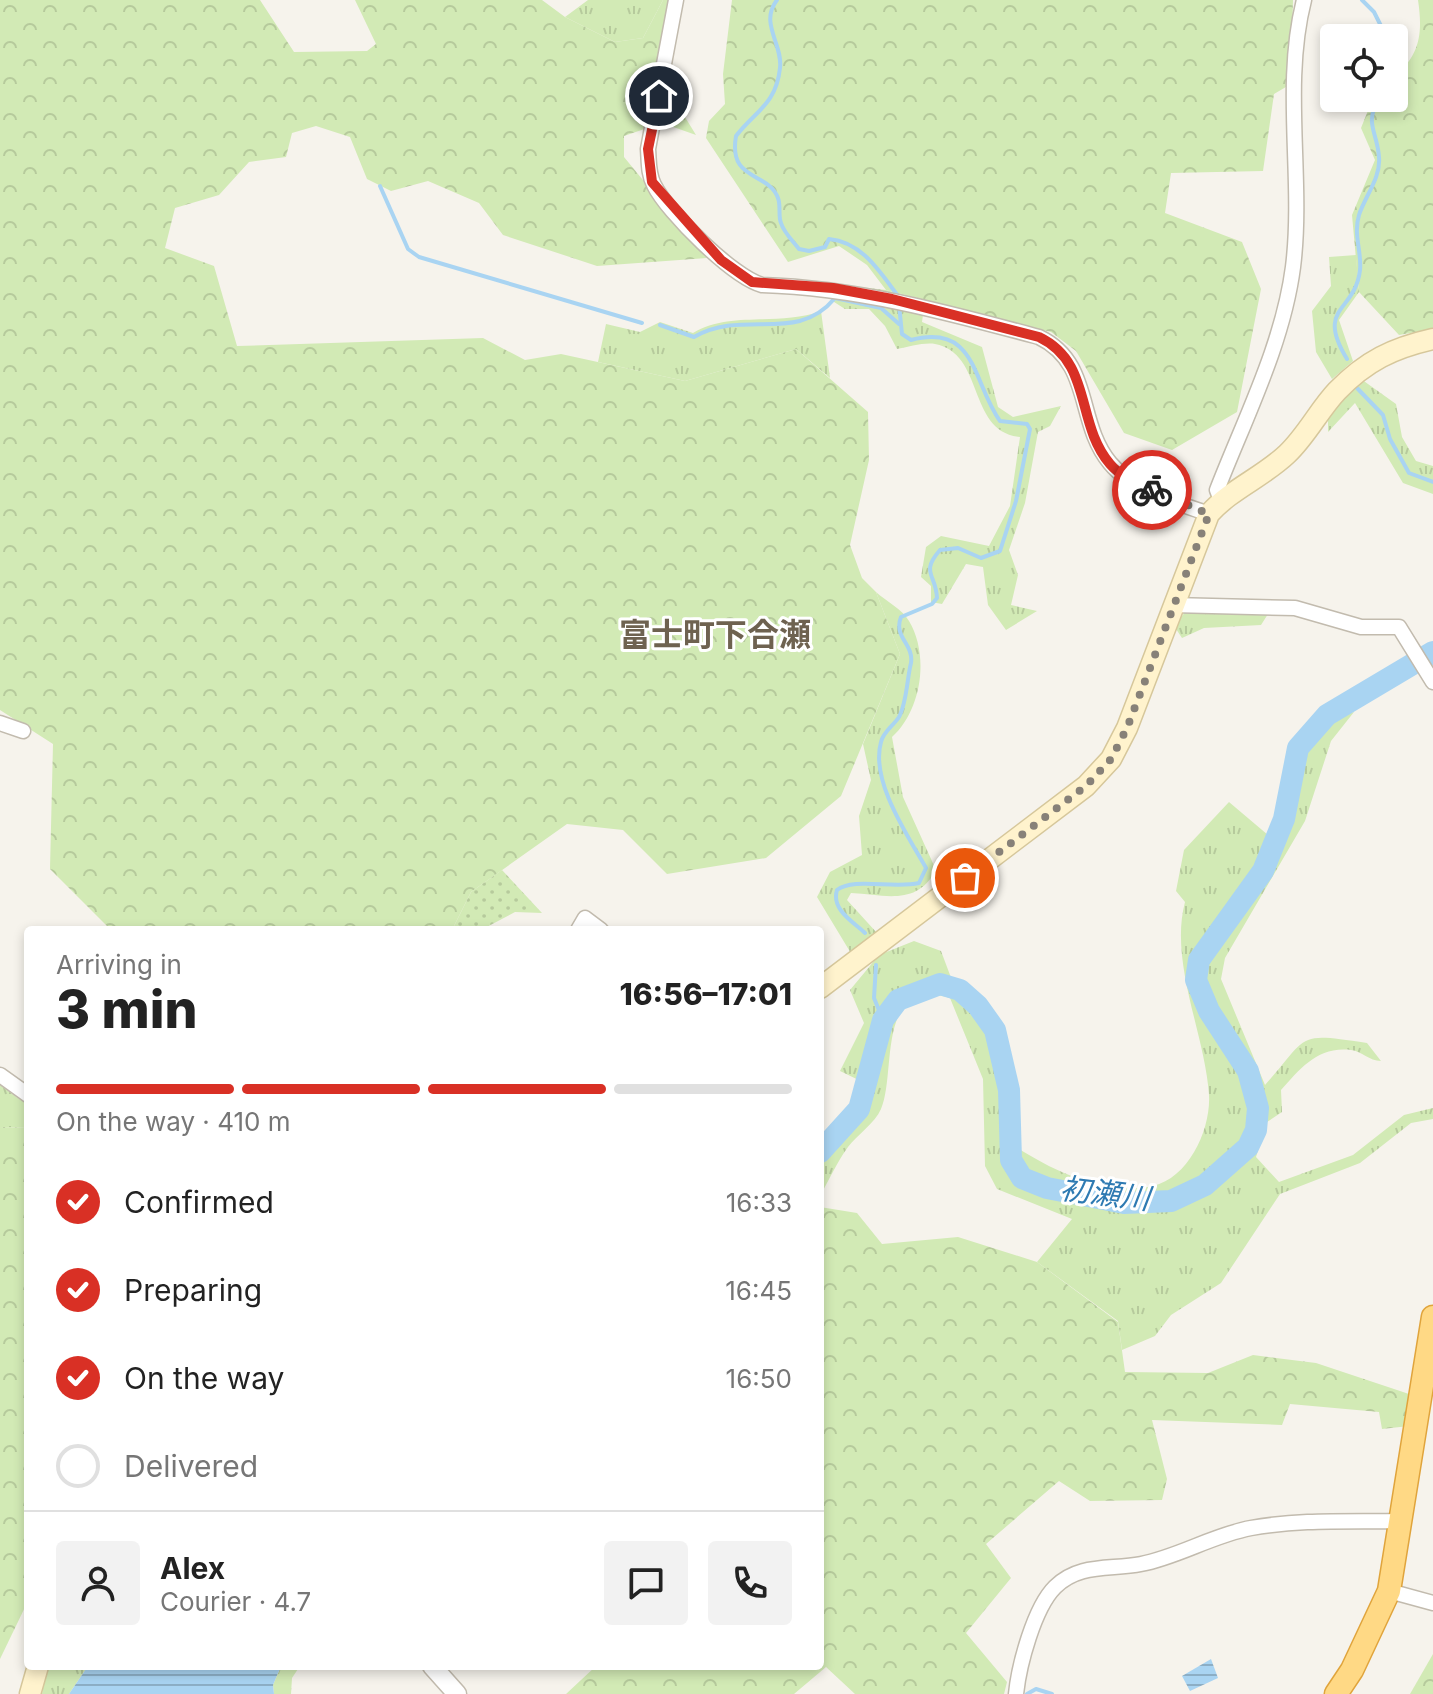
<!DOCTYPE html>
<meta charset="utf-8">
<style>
:root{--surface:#fff;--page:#f2f2f2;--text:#222;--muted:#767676;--line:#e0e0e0;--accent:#d93025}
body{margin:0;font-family:Inter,"Noto Sans JP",sans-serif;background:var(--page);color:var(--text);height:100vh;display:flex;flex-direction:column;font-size:30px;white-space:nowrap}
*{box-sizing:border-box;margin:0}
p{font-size:26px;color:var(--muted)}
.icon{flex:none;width:44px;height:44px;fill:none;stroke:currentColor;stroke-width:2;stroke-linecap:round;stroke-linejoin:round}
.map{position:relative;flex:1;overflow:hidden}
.drawer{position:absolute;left:24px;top:926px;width:800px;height:744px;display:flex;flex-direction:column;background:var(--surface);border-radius:8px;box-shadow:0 4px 12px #0003}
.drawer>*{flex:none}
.tools{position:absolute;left:1320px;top:24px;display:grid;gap:16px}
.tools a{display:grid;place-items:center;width:88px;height:88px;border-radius:8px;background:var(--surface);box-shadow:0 4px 12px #0003;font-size:40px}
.pin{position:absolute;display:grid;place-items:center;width:68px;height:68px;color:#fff;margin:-34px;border:4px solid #fff;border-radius:50%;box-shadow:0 2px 8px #0007}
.courier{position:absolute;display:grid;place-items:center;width:80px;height:80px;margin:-40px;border:6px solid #d93025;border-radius:50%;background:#fff;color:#222;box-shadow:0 2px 10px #0007}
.headline em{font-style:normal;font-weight:800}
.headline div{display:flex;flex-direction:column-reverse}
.headline{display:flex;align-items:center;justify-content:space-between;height:136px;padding:0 32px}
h1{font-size:52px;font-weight:800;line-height:60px}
.bar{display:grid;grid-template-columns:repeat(4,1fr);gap:12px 8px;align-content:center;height:96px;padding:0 32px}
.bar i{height:10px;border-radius:6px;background:var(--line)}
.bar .active{background:var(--accent)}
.bar p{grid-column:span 4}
.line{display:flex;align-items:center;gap:20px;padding:0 32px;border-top:2px solid var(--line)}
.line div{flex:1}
.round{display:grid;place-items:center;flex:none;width:84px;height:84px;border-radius:8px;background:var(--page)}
ol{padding:0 32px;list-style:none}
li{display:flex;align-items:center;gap:24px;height:88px}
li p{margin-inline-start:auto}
li .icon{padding:8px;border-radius:50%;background:var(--accent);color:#fff;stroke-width:4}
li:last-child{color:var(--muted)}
li i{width:44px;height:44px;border:4px solid var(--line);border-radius:50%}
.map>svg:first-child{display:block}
.grass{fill:url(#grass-tufts)}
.forest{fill:url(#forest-crowns)}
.garden{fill:url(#garden-dots)}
.water{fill:url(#water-rules)}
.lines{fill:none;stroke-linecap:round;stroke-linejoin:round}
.stream{stroke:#a9d4f2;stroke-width:4}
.river{stroke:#a9d4f2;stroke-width:22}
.minor-casing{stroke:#c2bbae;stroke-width:17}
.tertiary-casing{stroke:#c2bbae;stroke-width:21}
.secondary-casing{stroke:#d6c79b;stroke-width:23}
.trunk-casing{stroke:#e0a43c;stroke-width:25}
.minor{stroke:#fff;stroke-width:14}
.tertiary{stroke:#fff;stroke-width:18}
.secondary{stroke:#fff3cd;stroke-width:20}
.trunk{stroke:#ffd985;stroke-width:22}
.done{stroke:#878178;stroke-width:8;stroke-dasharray:0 14.4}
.route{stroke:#d93025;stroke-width:10}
.labels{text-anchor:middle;stroke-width:6;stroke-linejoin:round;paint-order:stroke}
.water-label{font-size:30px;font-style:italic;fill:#2e7ab2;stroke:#fff}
.quarter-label{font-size:32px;font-weight:bold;fill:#6e6250;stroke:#fff}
</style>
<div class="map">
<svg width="1433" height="1694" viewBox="0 0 1433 1694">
<defs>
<pattern id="grass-tufts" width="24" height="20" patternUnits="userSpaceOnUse" patternTransform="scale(2)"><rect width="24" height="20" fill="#d2eab5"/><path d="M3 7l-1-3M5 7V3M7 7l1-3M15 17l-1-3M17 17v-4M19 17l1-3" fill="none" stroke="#b6ca9c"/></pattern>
<pattern id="forest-crowns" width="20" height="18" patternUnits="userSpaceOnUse" patternTransform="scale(2)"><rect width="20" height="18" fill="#d2eab5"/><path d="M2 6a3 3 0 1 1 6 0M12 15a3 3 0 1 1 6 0" fill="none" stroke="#b6ca9c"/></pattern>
<pattern id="garden-dots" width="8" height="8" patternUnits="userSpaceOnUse" patternTransform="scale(2)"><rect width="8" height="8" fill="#d2eab5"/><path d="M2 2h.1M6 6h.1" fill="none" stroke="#b6ca9c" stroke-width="1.8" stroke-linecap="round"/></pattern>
<pattern id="water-rules" width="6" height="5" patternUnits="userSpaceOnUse" patternTransform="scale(2)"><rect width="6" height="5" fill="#a9d4f2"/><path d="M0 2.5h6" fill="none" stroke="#8caec5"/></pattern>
</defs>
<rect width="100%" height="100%" fill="#f6f3ec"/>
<!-- grass -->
<g class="grass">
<polygon points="588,0 663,0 643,38 615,42 565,17"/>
<polygon points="1356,255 1359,292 1339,320 1353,361 1332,379 1316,352 1312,311 1331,286 1329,257"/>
<path d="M834 284 886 290 925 300 922 322 982 347 998 407 1013 417 1061 406 1050 426 1038 432 1025 503 1009 550 1018 575 1011 605 1037 611 1006 630 988 605 983 567 966 564 942 604 931 602V586L921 577 926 547 941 536 989 546 1010 506 1020 437C967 432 985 353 935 344 925 342 908 347 897 349L885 326 869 309H845L831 300Z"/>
<path d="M821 311 830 378 796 349 685 381 598 362 606 324 640 332 660 322 693 333C730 310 778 327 821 311Z"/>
<polygon points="1361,379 1396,404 1402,437 1416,461 1433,466 1433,494 1403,483 1355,403 1328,432 1328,418"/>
<path d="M876 592C886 601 903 610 909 621 930 656 921 711 892 737L903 797 936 870C917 906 886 895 851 893L847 900 877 933 852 955 817 897 830 872 862 855 859 816 871 780 863 744 900 654Z"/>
<polygon points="1186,611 1268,614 1261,625 1204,628 1182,638 1174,626"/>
<path d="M1354 712 1331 741 1305 821 1225 958 1221 979 1265 1085C1310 1035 1294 1032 1367 1043L1381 1061C1369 1061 1362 1051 1351 1050 1318 1046 1301 1068 1281 1090L1282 1112 1267 1122 1256 1157 1279 1182 1353 1155 1404 1115 1433 1108V1119L1411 1123 1360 1163 1280 1194 1221 1283 1171 1315 1155 1336 1122 1350 1118 1321 1037 1262 1072 1219 997 1189 985 1166 983 1079 950 998C875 976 897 1072 881 1109 875 1123 857 1135 848 1147 837 1162 829 1180 820 1196V1167L869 1110 871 1086 840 1071 864 1023 850 990 879 955 914 941 941 951 953 983 1003 1040 1016 1147C1055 1172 1106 1196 1153 1186 1189 1178 1211 1129 1209 1095 1205 1034 1169 962 1185 902L1176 891 1184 850 1229 802 1268 835 1282 838 1299 790 1303 750 1331 719Z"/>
<polygon points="0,1085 19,1099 28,1101 28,1128 0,1127"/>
<polygon points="47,1666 88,1666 69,1694 42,1694"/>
<polygon points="281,1666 300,1666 292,1678 291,1694 274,1694 273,1685"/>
</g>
<!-- forest -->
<g class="forest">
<polygon points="0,0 260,0 294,52 367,51 376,44 355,0 542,0 565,17 615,42 643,38 663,0 672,0 655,102 677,104 696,135 662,123 624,136 624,157 707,258 597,266 503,235 479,203 428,181 391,191 367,179 350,137 316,126 292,133 286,157 249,162 219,195 175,208 165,248 214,266 237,346 483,338 525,360 561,354 685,381 796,349 868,412 869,460 850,545 862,578 876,592 900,654 841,796 766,858 667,874 623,830 567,824 471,892 452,930 111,930 50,869 53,744 0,710"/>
<polygon points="732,0 1293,0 1291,84 1274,94 1263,171 1171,173 1165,213 1242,242 1261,289 1237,412 1172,450 1124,433 1076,351 1051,332 886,290 867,265 839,246 788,262 706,138 709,121 725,104 723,74"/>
<path d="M1418 0H1433V329L1399 335 1359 292 1352 215 1375 160 1361 128 1373 98H1394V77C1420 55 1423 34 1418 0Z"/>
<polygon points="0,1127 28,1128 28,1601 0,1659"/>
<polygon points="820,1207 857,1213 882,1244 958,1237 1037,1262 1118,1322 1125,1372 1208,1373 1253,1355 1316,1363 1415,1396 1409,1426 1382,1429 1379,1412 1290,1404 1282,1425 1152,1420 1167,1479 1162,1500 1090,1501 1059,1481 986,1544 1011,1578 966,1633 1007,1682 1004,1694 855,1694 826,1667 794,1694 566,1694 596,1666 820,1666"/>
<polygon points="1433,1654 1433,1694 1410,1694"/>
</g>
<!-- garden -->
<polygon class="garden" points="502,870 542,913 515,912 481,930 452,930 471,892"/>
<!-- water -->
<g class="water">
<polygon points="1211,1659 1218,1678 1190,1691 1182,1676"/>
<polygon points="88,1666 281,1666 273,1685 274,1694 69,1694"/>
</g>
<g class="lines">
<!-- stream -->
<g class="stream">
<path d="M777 0C759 23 783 44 780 68 776 105 755 111 736 136 728 182 768 171 778 198 781 206 778 216 781 223 784 233 793 241 799 249L809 251 825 247 829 239C862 242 880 272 898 296"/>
<polyline points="1362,0 1374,12 1387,38"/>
<polyline points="380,186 408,249 419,257 642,323"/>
<path d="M660 325 694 337C745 308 796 345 835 298L881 308 899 324"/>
<path d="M1347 359C1315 306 1355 313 1360 270 1362 252 1353 235 1359 215 1365 196 1381 178 1379 157 1377 130 1364 125 1379 98"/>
<polyline points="1357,388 1383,415 1390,439 1409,473 1433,482"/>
<path d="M865 933C852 921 831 909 837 890 853 877 894 889 919 883L926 868C908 836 870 781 881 742 883 732 894 725 899 717 907 702 907 678 911 663 914 644 893 637 901 617L932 604 937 598C936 574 920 573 940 550L958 548 981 558 1000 551 1016 501 1030 429 1027 424 1000 421C972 382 977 323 911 340L902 334 899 305"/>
<polyline points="876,965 874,998 883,1020"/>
<polyline points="1027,1694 1036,1689 1052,1694"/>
</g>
<!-- river -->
<polyline class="river" points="820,1152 859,1109 883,1020 898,1000 940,984 960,990 978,1006 995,1030 1009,1090 1011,1160 1022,1178 1047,1188 1124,1203 1171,1201 1205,1185 1248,1147 1256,1130 1258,1108 1248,1071 1209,1011 1196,980 1199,960 1263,871 1284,819 1298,748 1327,715 1433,652"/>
<defs>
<g id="minor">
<path d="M676 0 648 149C649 161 648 174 654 185 668 213 733 277 762 285 858 288 946 312 1039 337 1093 363 1076 422 1110 463 1132 490 1178 503 1209 514"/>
<path d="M1221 500 1217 490C1245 418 1283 344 1293 267 1304 179 1282 86 1304 0"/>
<polyline points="1172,605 1295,608 1361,627 1399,627 1433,682"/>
<polyline points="0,723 23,731"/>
<polyline points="578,930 585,918 601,930"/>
<polyline points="0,1075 28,1095"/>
<polyline points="1389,1591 1433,1603"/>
<path d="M1016 1694C1019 1665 1034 1608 1055 1587 1079 1563 1110 1570 1141 1564 1178 1557 1213 1535 1251 1528 1302 1519 1350 1522 1402 1521"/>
</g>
<polyline id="tertiary" points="432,1666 457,1694"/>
<g id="secondary">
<path d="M820 988 1086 786 1111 759 1127 728 1209 514C1231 489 1263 477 1287 454 1307 435 1319 410 1337 391 1366 361 1393 348 1433 339"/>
<polyline points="30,1694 38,1666"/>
</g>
<polyline id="trunk" points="1336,1694 1352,1670 1389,1591 1433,1317"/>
</defs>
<!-- minor casing -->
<use href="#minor" class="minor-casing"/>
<!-- tertiary casing -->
<use href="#tertiary" class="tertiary-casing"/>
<!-- secondary casing -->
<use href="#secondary" class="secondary-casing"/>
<!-- trunk casing -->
<use href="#trunk" class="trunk-casing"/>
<!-- minor -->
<use href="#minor" class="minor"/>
<!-- tertiary -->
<use href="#tertiary" class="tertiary"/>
<!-- secondary -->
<use href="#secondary" class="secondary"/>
<!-- trunk -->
<use href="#trunk" class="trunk"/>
</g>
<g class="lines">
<!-- done -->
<polyline class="done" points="965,878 1086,786 1111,759 1127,728 1209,514 1152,490"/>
<!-- route -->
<path class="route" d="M659 96 648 149 652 182 721 260 752 282 833 288 892 299 1039 337C1093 363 1075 423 1110 464 1121 477 1137 483 1152 490"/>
</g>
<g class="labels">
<!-- water labels -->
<g class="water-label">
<text transform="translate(1105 1194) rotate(7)" y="10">初瀬川</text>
</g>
<!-- quarter labels -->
<g class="quarter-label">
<text x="715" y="646">富士町下合瀬</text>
</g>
</g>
</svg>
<div class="tools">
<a><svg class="icon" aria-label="locate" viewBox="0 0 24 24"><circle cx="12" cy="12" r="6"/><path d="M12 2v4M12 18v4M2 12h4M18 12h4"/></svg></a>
</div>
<div class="pin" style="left:965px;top:878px;background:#ea580c"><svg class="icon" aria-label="bag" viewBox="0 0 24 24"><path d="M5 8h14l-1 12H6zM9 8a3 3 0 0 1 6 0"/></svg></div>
<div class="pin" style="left:659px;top:96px;background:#1f2937"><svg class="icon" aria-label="home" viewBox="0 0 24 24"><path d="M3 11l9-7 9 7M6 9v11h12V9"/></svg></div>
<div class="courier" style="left:1152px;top:490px"><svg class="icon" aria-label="bike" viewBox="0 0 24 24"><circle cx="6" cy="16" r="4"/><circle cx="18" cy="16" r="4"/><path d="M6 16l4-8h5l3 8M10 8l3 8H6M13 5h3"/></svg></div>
<section class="drawer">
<div class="headline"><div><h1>3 min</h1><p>Arriving in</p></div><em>16:56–17:01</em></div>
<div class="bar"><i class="active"></i><i class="active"></i><i class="active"></i><i></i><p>On the way · 410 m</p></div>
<ol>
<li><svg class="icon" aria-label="check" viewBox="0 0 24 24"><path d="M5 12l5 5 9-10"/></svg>Confirmed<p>16:33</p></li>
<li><svg class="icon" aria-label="check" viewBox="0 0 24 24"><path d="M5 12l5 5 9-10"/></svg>Preparing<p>16:45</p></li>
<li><svg class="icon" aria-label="check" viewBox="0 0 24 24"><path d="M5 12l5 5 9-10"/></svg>On the way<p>16:50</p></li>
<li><i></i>Delivered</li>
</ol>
<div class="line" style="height:144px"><a class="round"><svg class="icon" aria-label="person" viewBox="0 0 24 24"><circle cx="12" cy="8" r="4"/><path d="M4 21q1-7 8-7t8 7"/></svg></a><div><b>Alex</b><p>Courier · 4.7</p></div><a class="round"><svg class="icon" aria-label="chat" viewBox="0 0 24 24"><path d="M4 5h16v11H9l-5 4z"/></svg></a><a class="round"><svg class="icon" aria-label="phone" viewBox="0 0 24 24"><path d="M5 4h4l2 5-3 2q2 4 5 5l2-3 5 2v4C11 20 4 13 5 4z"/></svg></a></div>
</section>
</div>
